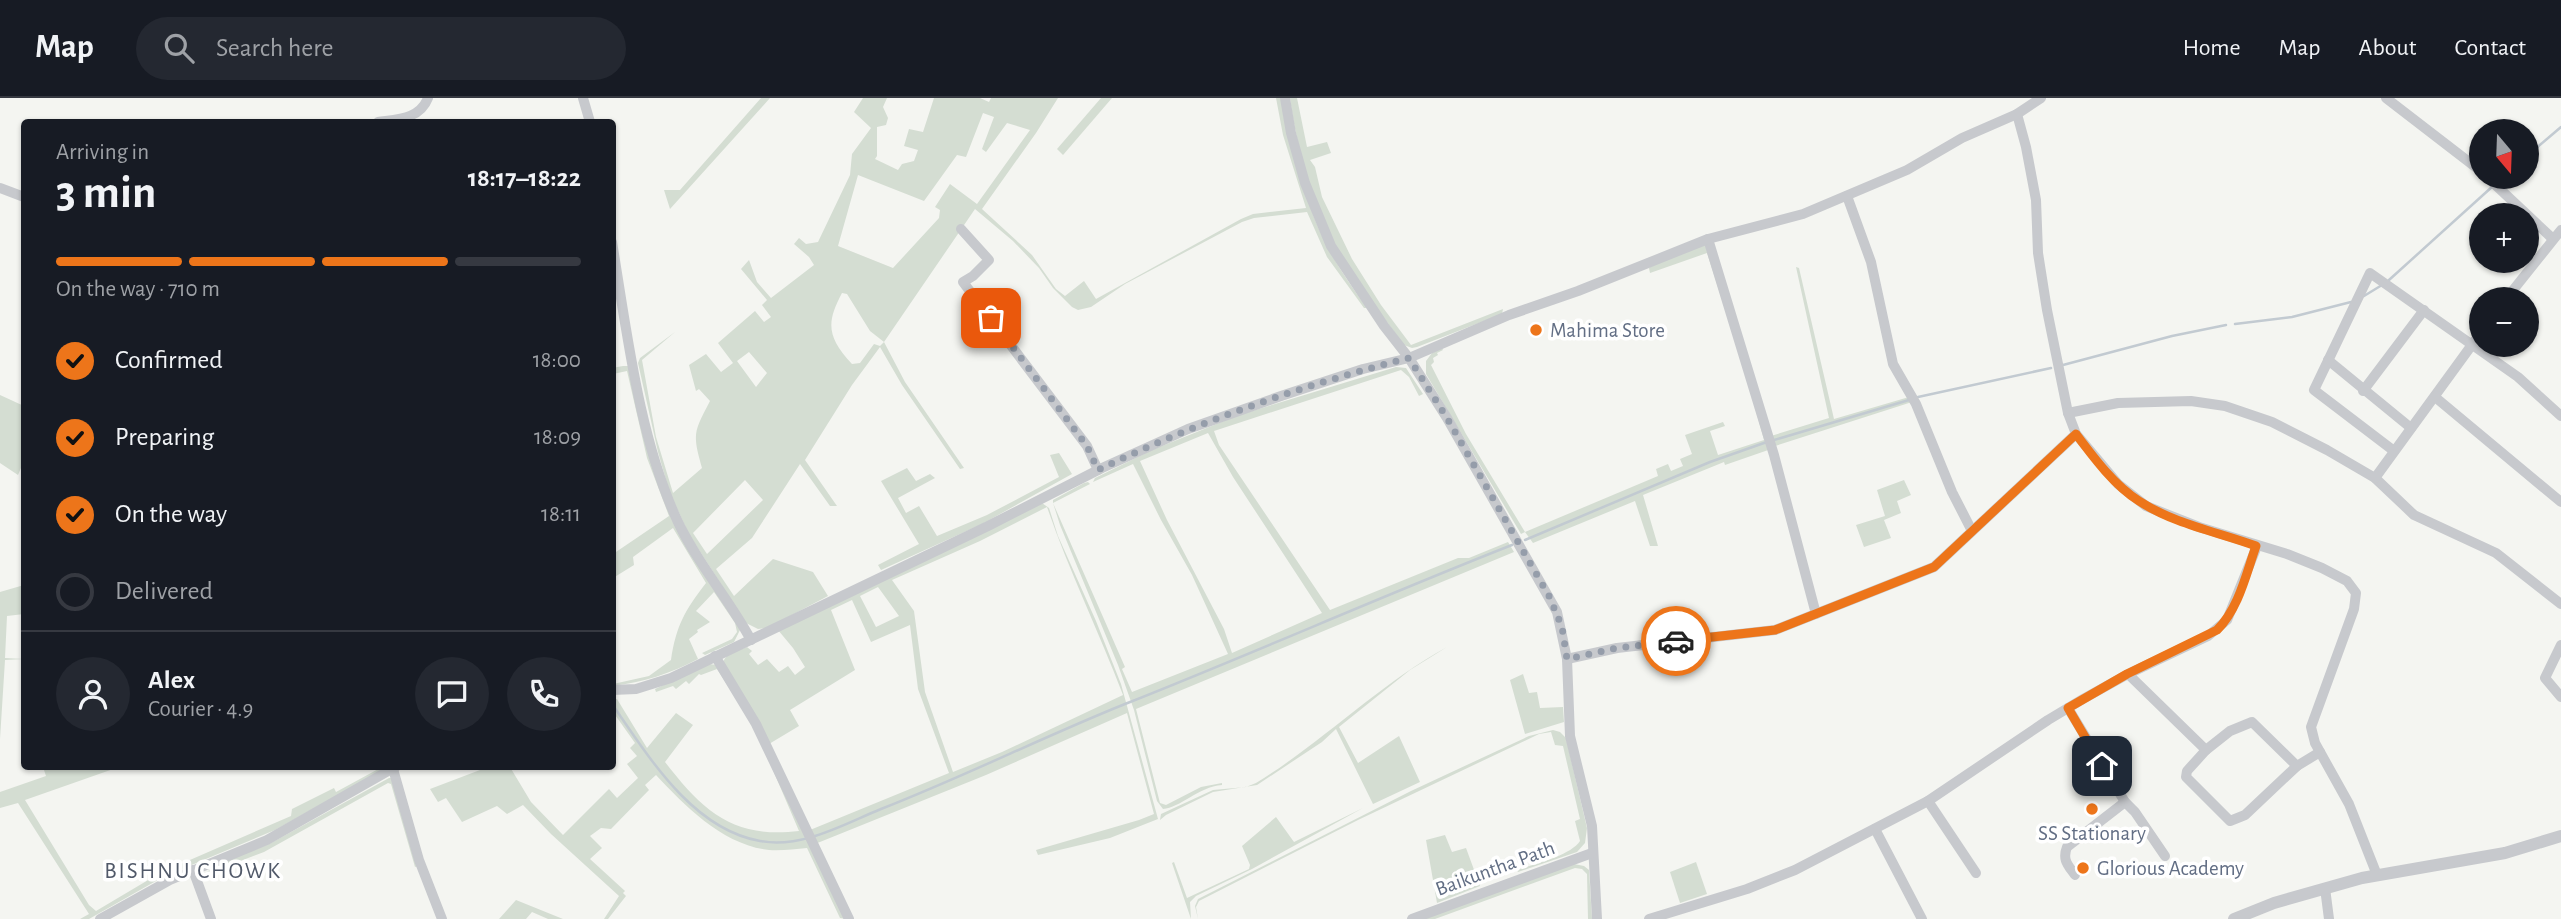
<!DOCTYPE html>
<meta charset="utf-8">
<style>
:root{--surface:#171b24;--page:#242831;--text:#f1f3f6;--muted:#9ea1a6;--line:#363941;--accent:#ed751a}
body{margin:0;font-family:"Alegreya Sans",sans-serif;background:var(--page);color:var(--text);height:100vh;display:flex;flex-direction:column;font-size:26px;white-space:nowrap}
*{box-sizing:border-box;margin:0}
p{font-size:23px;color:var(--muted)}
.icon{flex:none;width:38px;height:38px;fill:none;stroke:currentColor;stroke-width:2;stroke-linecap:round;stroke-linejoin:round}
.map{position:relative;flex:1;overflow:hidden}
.panel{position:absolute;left:21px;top:21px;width:595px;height:651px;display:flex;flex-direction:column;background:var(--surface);border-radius:7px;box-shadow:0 2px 5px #0004}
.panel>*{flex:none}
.needle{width:46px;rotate:161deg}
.fabs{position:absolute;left:2469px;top:21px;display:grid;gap:14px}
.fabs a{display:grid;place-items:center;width:70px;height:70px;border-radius:50%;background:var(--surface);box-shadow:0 2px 5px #0004;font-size:35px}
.pin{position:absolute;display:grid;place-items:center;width:60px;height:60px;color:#fff;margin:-30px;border-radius:14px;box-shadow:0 4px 10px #0006}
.courier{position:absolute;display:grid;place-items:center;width:70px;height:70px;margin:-35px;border:5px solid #ed751a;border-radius:50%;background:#fff;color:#222;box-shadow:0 2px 9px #0007}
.summary em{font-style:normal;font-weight:700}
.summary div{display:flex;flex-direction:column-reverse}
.summary{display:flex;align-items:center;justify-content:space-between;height:119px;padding:0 35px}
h1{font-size:46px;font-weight:700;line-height:52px}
.bar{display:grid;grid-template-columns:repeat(4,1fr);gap:10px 7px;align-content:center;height:84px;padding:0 35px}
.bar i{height:9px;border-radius:5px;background:var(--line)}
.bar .on{background:var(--accent)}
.bar p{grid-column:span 4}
.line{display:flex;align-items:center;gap:18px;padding:0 35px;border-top:2px solid var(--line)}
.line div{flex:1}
.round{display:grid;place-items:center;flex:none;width:74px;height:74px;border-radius:37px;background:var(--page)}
ol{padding:0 35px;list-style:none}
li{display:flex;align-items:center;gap:21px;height:77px}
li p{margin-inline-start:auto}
li .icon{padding:7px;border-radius:50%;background:var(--accent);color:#111;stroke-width:4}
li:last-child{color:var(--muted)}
li i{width:38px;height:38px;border:4px solid var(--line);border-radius:50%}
header{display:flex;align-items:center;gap:42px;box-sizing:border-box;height:98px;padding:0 35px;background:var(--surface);border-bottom:2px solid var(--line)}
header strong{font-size:33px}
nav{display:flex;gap:38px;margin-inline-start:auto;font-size:24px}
.search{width:490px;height:63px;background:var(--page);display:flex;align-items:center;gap:18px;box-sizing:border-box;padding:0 24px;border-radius:38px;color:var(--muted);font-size:26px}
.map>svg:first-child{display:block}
.green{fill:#d4ddd2;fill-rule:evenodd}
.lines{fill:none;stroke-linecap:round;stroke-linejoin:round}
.stream{stroke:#c2cad1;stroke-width:2.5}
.minor{stroke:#c7c9cd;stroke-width:10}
.tertiary{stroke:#c7c9cd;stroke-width:12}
.done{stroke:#959daa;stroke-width:7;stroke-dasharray:0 12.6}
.route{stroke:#ed751a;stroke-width:9}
.poi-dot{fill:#ed751a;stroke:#fff;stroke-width:2.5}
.labels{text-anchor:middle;stroke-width:7;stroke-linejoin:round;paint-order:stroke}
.poi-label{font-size:21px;fill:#626e84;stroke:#fff;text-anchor:start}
.street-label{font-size:21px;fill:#626e84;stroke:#fff}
.neighbourhood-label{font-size:23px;letter-spacing:2px;fill:#515969;stroke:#fff}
</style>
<header>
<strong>Map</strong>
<div class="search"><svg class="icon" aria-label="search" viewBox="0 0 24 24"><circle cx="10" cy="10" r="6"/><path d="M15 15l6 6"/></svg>Search here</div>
<nav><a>Home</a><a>Map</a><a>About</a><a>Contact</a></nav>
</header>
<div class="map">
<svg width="2561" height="821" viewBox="0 0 2561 821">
<rect width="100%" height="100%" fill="#f4f5f1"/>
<!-- green -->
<g class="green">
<polygon points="761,0 770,0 670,111 664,92 680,92"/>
<path d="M863 0H887L883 9 888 20 886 27 877 29V58L875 61 898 72 902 66 914 63 918 52 904 48 909 31 923 34 934 0H980L989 4 991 0H1058L1036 35 982 111 1032 157 1056 191 1065 198 1084 183 1096 201 1241 121 1253 116 1306 110 1283 37 1276 0H1282C1293 49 1303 100 1326 146 1337 168 1352 189 1367 210H1364L1327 159 1307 114 1254 120 1242 124 1125 186 1091 209 1078 212 1072 209 1053 190 1039 170 1013 143 975 111 884 244 905 284 964 370 960 371 902 287 880 249 852 287 805 362 837 408H830L800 366 752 440 716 471 734 498 773 461 813 474 828 498 767 530 758 531 746 525 690 438 670 396 658 354 638 265 640 260 675 234 642 262 656 339 673 395 702 370C692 335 694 334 710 303L699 291 696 293 689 267 706 256 721 274 733 265 718 245 755 213 764 224 771 219 762 207 767 202 741 171 749 162 757 184 771 200 814 167 809 159 794 146 799 140 806 146 818 144 850 77 852 56 871 30 854 14ZM983 15 994 19 982 51 986 54 1007 25 1030 32 977 106 950 86 935 109 940 112 939 120 893 170 838 148 858 77 924 103 957 57 966 59ZM842 195 847 196 870 233 884 244 880 248 874 246 860 265 852 266C827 239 826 225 842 195ZM749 254 767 275 756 289 737 263ZM745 382 763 402 707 456 693 435Z"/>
<polygon points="1101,0 1112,0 1063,57 1057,51"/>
<path d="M1290 0H1297L1307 49 1327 44 1331 55 1310 62 1315 69 1322 99 1352 161 1381 207 1411 247 1503 211 1502 216 1417 249 1412 250 1404 247C1381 216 1358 186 1339 153 1315 111 1296 49 1290 0Z"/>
<polygon points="1712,144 1771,338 1829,320 1796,169 1799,170 1834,321 1909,299 1912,304 1775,348 1774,350 1725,367 1724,364 1643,397 1658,448 1650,448 1635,403 1533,445 1525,434 1521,436 1426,276 1426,263 1432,255 1442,250 1443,252 1437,255 1438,257 1433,260 1434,264 1431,267 1466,336 1525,434 1658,378 1656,371 1668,366 1671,373 1683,368 1680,361 1692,356 1685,337 1723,324 1725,328 1710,333 1718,357 1764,342 1744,270 1707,155 1650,175 1649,170 1654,166"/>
<path d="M623 268H629L661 389 735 519 740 532 734 544 705 557 702 555 732 541 737 534 735 525 714 494 696 513 710 524 697 532 698 534 689 541 698 561C670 576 643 584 613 588V586L649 578 671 562C676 528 685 512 706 485L673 430 633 459 634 467 613 480V456L669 418 647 360 627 273 613 276 612 270Z"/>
<path d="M1396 269 1406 270 1423 296 1419 298 1409 279 1401 272 1214 333 1219 347 1330 512 1458 460H1469L1508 444 1514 454 1136 611 1160 705 1166 707 1201 689 1222 685V687C1198 689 1180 710 1163 711L1157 703 1134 612 1118 567 1060 427 1053 405V402L1084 385 1088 384 1090 386 1053 405 1125 569 1122 571 1132 594 1228 556 1192 477 1161 422 1133 366 1093 384 1095 380 1152 352 1239 317ZM1208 335 1233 379 1322 515 1232 555 1224 531 1167 422 1140 363Z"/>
<polygon points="0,297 24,308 24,363 18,377 0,365"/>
<polygon points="1059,355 1072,376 982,426 881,472 878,467 919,446 881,383 907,370 916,383 930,376 935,380 898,400 906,415 919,408 937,438 987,417 1059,379 1050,357"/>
<polygon points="1904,382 1911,397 1897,403 1901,415 1884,422 1891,440 1864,449 1856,427 1885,418 1877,392"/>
<path d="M1042 405 1049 410 1058 438 1096 523 1121 586 1158 721 1110 740 1038 757 1036 752 1139 722 1154 716 1127 615 986 677 815 746 810 732 949 675 918 591 910 527 871 544 852 502 831 512 855 572 790 612 799 628 769 646 723 566C724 555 738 553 747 549L752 553 749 556 758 567 767 561 779 574 788 568 795 577 805 569 793 550 778 532ZM1047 409C1069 473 1099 534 1123 597L1002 654 953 674 925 594 914 513 892 482 980 443ZM878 489 899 518 876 529 860 498Z"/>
<polygon points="24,487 24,516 7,518 5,560 24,561 5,562 0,641 0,494"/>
<path d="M1447 549 1410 572 1339 629 1358 665 1399 638 1420 684 1373 706 1336 631 1322 644 1257 687 1213 694 1166 717 1160 722 1161 716 1213 692 1246 689 1256 685C1323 644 1378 587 1447 549Z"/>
<path d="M709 566 717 567 756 629 846 821 840 820 807 750C795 751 781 753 769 752 723 747 685 708 656 677L645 687 649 692 611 731 601 730 590 738 602 750 590 761 625 793 623 795 626 798 608 821H604L619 798 551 736 523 707 507 716 497 708 462 724 446 700 438 704 430 691 480 672V669H510L531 704 563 737 609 691 617 700 638 680 627 666 637 658 630 650 635 645 613 614V601H617L647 650 676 615 693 627 665 664C703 713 733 741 799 733L755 630 717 571 701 577 699 576 689 586 686 583 676 591 673 588 656 594 655 591Z"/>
<polygon points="1523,576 1529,595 1537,594 1540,610 1563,609 1564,624 1525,636 1510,582"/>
<path d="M1553 632 1560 634 1566 640 1587 730 1585 745 1577 754 1518 774 1517 772C1534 766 1570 758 1580 743L1575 723 1580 721 1563 648 1555 647 1551 634 1539 636 1358 722 1199 803 1196 809 1198 821 1195 808 1198 801 1411 693 1529 638Z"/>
<polygon points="43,669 119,669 25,702 89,807 96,813 160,775 291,718 292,711 334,690 336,694 382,669 388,669 275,732 163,779 89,821 80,821 89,816 18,705 0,710 0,694 46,678"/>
<polygon points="389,680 391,680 418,768 415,769 391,686 388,685 264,754 201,778 217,767 271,745"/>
<polygon points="1363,710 1252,771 1196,798 1190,804 1191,821 1172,765 1174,764 1187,800 1249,771 1250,767 1242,748 1276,719 1294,744"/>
<polygon points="1445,737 1452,754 1466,750 1480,788 1437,805 1426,742"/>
<polygon points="1696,764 1707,796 1680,805 1670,774"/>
<polygon points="1574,766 1584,768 1589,772 1592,821 1588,821 1587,776 1582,771 1575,770 1435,821 1424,821"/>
<polygon points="516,802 563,821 548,821 532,814 526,821 499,821"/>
</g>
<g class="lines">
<!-- stream -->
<g class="stream">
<polyline points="2527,58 2561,29"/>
<polyline points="2498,83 2503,79"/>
<polyline points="2389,182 2493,88"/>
<polyline points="2364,198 2382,187"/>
<polyline points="2235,226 2292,219 2351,204"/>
<polyline points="2063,267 2172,238 2226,227"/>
<polyline points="1918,299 2051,270"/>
<polyline points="1525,442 1710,364 1764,345 1909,302"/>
<path d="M612 606C649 659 692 731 760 743 802 751 844 726 881 711 963 679 1043 639 1125 606 1254 555 1382 498 1512 447"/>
</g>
<!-- minor -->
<g class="minor">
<polyline points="583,0 590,24"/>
<polyline points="1285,0 1291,35 1305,85 1331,148 1384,228 1409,260 1447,320 1557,514 1567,561 1570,638 1592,728 1597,821"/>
<polyline points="2386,0 2482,74"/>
<polyline points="2017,16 2026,49 2036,102 2038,155 2047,212 2068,315 2076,336 2118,386 2146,408 2199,429 2287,456 2322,470 2347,483 2356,495 2354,511 2311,629 2315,645 2349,706 2377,777"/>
<path d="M378 24C398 21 420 21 428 0"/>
<polyline points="2487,79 2553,141"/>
<polyline points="0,90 24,99"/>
<polyline points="1847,98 1871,164 1893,266 1916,306 1952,394 1972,433"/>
<polyline points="961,131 989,162 973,178 963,184 1087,348 1098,372"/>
<polyline points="1708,141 1774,357 1816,516"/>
<path d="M612 144C627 234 639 341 678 424 697 465 729 501 751 542"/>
<polyline points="2506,201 2561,132"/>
<polyline points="2328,262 2411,330"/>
<polyline points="2363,293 2424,212"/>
<polyline points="2435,299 2561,404"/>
<polyline points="2068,315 2118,305 2191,303 2225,308 2272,324 2327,352 2375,380 2414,417 2496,455 2561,506"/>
<polyline points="2394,353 2314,292 2370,175 2518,279 2561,318"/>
<polyline points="2375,380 2482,233"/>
<polyline points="2561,547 2545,580 2561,599"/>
<polyline points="715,558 756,626 849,821"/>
<polyline points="1567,561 1617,550 1775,532 1934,469 2076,336"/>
<polyline points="2128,576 2206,652 2230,633 2252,624 2297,668 2320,654"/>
<polyline points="612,592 636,591 671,580 988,428 1102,370 1188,331 1281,298 1363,271 1409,260 1509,217 1578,193 1708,141 1803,116 1907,72 1962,40 2017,16 2041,0"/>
<path d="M2068 610 2125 704 2067 749C2062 762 2068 767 2075 777"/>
<polyline points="2206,652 2187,673 2186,679 2230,723 2245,717 2297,668"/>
<polyline points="393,671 419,762 442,821"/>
<polyline points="1928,703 1976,775"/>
<polyline points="2125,704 2135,714 2165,758"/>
<polyline points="1875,731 1922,821"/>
<polyline points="193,772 211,821"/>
<polyline points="2325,790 2329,821"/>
<polyline points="100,821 170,782 267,742 397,668"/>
<polyline points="1412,821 1592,755"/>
<polyline points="1649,821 1747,791 1795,772 1928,703 2048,622 2083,601 2128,576 2208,538 2227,522 2257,448"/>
</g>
<!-- tertiary -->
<polyline class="tertiary" points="2234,821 2274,805 2362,780 2505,755 2561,738"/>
</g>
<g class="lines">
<!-- done -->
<path class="done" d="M991 220 1087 348 1098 372C1197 324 1303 287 1409 260L1447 320 1549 498 1562 529 1567 561 1617 550 1676 543"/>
<!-- route -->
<path class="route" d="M1676 543 1775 532 1934 469 2076 336C2094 360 2114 387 2139 403 2174 426 2218 434 2256 448 2246 476 2239 510 2217 532L2127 576 2068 610 2102 668"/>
</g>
<!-- markers -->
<g class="poi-dot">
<circle cx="1536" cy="232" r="7"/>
<circle cx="2092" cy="711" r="7"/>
<circle cx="2083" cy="770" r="7"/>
</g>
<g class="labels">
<!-- poi labels -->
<g class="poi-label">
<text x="1550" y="239">Mahima Store</text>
<text x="2092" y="742" text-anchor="middle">SS Stationary</text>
<text x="2097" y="777">Glorious Academy</text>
</g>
<!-- street labels -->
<g class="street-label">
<text transform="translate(1495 770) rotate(-20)" y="7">Baikuntha Path</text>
</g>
<!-- neighbourhood labels -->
<g class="neighbourhood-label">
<text x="193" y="780">BISHNU CHOWK</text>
</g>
</g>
</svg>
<div class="fabs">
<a><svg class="needle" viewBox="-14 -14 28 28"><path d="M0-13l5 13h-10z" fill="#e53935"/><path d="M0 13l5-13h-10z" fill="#9ea1a6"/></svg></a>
<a>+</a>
<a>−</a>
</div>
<div class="pin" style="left:991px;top:220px;background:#ea580c"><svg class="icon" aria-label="bag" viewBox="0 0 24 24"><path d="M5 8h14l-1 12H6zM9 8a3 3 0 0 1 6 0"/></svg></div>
<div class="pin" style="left:2102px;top:668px;background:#1f2937"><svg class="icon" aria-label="home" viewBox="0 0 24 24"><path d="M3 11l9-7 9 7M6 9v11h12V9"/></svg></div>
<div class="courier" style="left:1676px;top:543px"><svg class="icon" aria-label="car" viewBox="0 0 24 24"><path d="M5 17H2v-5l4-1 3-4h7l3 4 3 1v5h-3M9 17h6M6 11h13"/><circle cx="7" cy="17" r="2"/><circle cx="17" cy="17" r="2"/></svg></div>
<section class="panel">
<div class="summary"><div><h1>3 min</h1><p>Arriving in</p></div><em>18:17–18:22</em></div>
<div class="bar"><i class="on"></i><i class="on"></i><i class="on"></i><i></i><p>On the way · 710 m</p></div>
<ol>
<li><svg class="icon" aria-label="check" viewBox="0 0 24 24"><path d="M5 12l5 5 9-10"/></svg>Confirmed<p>18:00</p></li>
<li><svg class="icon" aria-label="check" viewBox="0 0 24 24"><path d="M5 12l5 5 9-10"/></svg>Preparing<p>18:09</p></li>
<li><svg class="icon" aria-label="check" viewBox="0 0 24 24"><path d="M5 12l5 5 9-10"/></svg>On the way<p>18:11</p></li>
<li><i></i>Delivered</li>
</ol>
<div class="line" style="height:126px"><a class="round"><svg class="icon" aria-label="person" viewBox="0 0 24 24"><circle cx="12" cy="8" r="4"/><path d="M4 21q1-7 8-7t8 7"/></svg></a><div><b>Alex</b><p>Courier · 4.9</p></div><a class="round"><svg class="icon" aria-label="chat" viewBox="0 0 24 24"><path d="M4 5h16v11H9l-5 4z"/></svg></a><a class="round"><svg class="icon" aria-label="phone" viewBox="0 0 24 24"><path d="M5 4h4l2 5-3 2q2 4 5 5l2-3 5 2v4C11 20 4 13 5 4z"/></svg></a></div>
</section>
</div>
